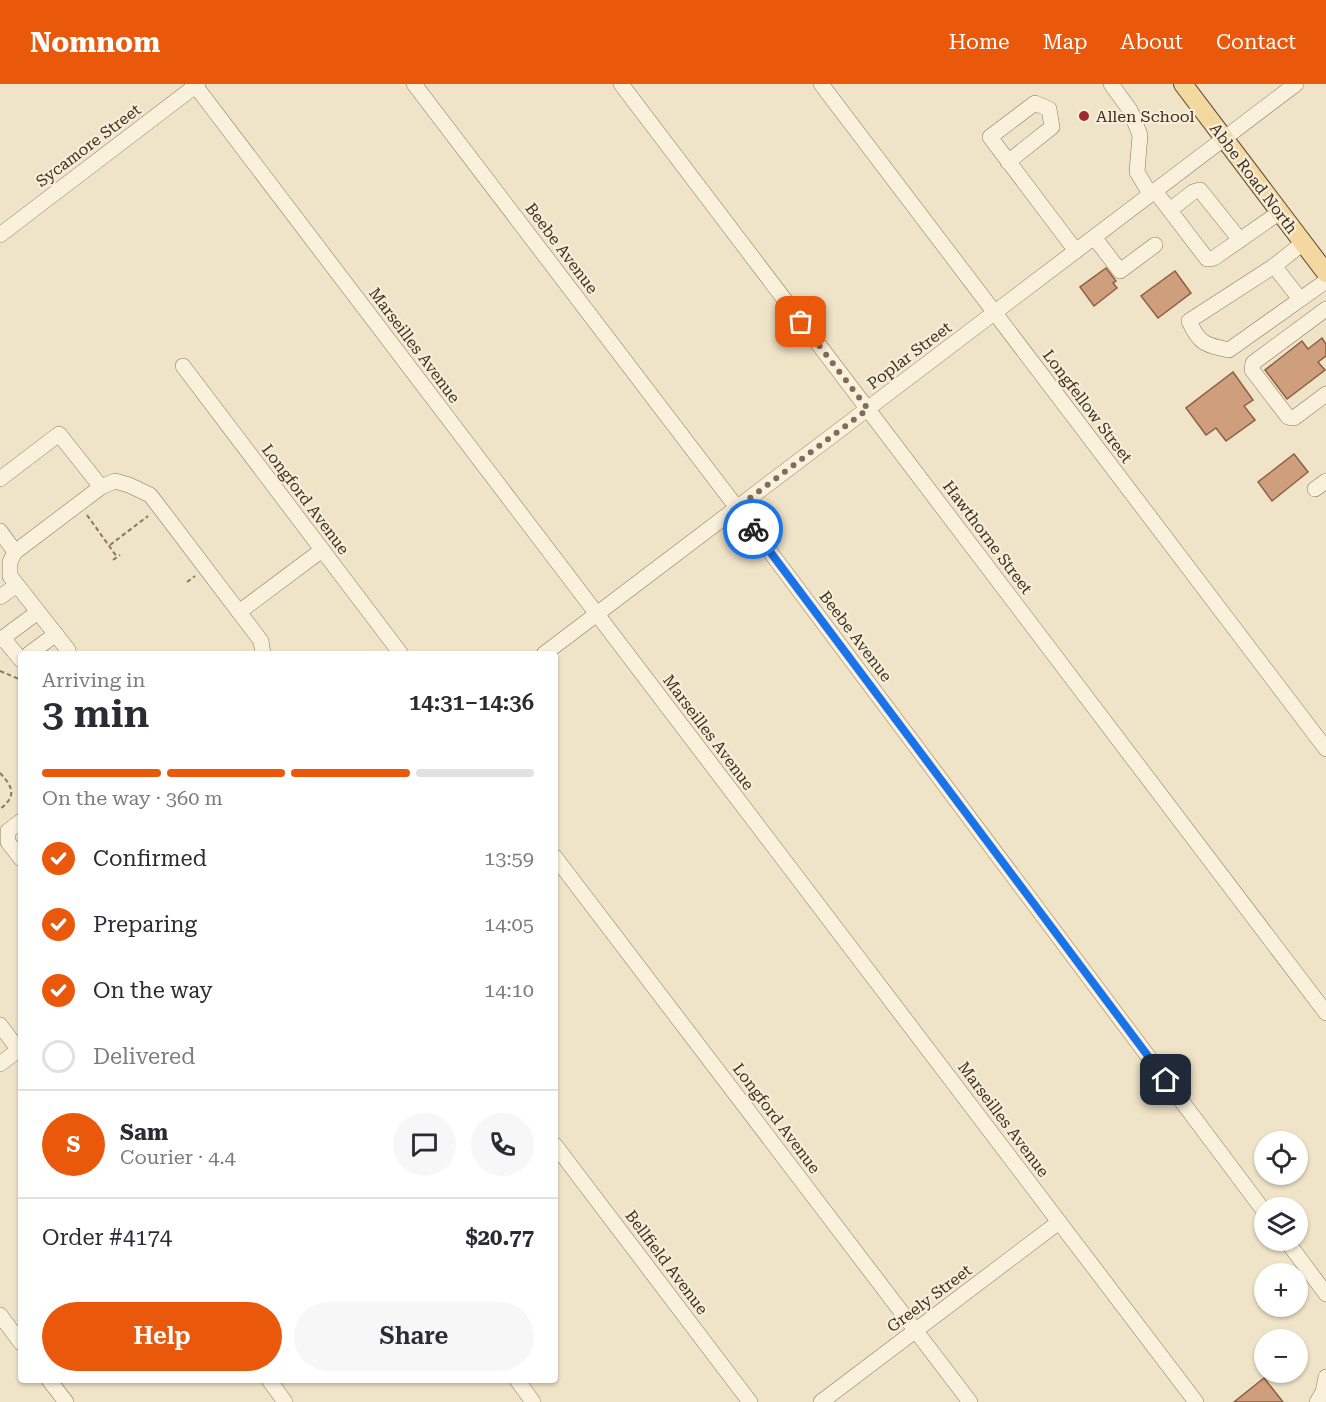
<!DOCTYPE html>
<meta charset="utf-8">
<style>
:root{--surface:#fff;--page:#f7f7f7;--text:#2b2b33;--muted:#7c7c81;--line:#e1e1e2;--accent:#ea580c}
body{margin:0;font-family:"Roboto Serif",serif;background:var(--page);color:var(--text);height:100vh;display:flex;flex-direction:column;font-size:22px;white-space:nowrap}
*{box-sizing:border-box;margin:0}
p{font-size:20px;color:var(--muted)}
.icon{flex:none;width:33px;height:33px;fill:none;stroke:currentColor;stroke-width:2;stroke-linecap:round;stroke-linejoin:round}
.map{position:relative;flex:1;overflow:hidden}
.panel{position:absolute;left:18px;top:567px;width:540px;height:732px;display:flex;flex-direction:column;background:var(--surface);border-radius:6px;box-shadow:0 2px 4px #0004}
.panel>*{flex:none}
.controls{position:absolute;left:1254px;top:1047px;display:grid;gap:12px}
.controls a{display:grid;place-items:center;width:54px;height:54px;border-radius:50%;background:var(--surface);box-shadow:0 2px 4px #0004;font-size:30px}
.pin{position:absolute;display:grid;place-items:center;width:51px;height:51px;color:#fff;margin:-26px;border-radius:12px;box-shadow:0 3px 9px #0006}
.courier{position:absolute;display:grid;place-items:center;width:60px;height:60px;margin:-30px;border:4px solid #1a73e8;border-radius:50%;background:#fff;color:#222;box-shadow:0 2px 8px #0007}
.head em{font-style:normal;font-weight:600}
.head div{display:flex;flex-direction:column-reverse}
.head{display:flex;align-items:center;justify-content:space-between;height:102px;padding:0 24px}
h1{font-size:39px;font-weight:600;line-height:45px}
.bar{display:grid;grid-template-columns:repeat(4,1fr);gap:9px 6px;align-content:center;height:72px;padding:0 24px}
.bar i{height:8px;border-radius:4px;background:var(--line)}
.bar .active{background:var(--accent)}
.bar p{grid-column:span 4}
.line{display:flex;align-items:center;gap:15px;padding:0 24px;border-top:2px solid var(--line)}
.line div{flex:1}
.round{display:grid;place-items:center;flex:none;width:63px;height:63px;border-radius:32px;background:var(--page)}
ol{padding:0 24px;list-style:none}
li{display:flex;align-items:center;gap:18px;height:66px}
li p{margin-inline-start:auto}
li .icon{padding:6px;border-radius:50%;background:var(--accent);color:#fff;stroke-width:4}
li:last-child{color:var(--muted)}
li i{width:33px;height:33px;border:3px solid var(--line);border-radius:50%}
.action{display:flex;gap:12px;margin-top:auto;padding:12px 24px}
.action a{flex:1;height:69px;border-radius:36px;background:var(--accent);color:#fff;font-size:24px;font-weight:600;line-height:69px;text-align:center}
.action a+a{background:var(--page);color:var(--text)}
header{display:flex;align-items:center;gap:36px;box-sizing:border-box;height:84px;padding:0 30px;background:var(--accent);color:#fff}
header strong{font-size:28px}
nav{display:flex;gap:33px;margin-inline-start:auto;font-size:21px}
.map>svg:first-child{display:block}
.building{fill:#cf9f7d;stroke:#8d5f41;stroke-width:1.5}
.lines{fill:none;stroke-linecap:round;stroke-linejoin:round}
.minor-casing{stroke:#8d765c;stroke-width:16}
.major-casing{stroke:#5b4430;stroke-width:20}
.path{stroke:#8d765c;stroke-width:2;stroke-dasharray:4.5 3;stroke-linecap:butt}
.minor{stroke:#faf1dc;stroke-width:15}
.major{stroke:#f3d9a0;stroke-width:18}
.done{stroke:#7c6e5b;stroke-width:6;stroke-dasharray:0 10.8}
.route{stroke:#1a73e8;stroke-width:8}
.poi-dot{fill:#9e2a2b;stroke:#f7eed8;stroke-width:2}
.labels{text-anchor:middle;stroke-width:4.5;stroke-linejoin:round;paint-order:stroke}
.poi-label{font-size:16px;fill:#3d2e20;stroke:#f7eed8;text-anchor:start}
.street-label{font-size:16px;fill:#3d2e20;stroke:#f7eed8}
</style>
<header>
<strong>Nomnom</strong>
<nav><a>Home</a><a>Map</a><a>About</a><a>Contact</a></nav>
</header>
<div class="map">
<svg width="1326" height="1318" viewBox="0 0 1326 1318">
<rect width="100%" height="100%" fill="#f0e4c8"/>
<!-- building -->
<g class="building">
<polygon points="1106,184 1116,197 1113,199 1117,204 1094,222 1080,203"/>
<polygon points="1175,187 1191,209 1158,234 1141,212"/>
<polygon points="1322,254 1326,260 1326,272 1318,278 1325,286 1287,315 1265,286 1302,257 1308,265"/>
<polygon points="1233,288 1253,316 1244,322 1255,336 1226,357 1216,344 1206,351 1186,324"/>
<polygon points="1294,370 1308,388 1272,417 1258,398"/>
<polygon points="1264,1294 1283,1318 1234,1318"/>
</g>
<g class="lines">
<defs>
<g id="minor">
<polyline points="194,0 1196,1318"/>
<polyline points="414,0 744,433 1264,1127"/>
<polyline points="621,0 1326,929"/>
<polyline points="821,0 1326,665"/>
<polyline points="1111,0 1130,26 1140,51 1137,88 1150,110"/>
<polyline points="1008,78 1052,43 1049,25 1035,19 990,53 1076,167"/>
<polyline points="1155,107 1207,175 1214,174 1280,128"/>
<polyline points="1170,126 1193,108 1200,106 1240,156"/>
<polyline points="0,151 198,0"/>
<polyline points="1094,153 1120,187 1155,161"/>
<path d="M1303 159 1274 182 1189 237C1199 260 1206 261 1229 266L1326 197"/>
<polyline points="1274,182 1300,215"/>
<polyline points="1326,225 1253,279 1252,286 1288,333 1294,334 1326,310"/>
<polyline points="183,282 401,570"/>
<polyline points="0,395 59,350 101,403"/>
<polyline points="1315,405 1326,397"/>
<polyline points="0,447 15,468"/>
<polyline points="0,513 17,501"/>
<polyline points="239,528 322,466"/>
<polyline points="3,554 21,576"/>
<polyline points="0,556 38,528"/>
<polyline points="29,570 56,550"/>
<polyline points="69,570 68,566 10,492 10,478 15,468 101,403 115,397 129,401 150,411 157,420 261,557 263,570"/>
<polyline points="544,570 1296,0"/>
<polyline points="21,737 8,747 8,758 21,775"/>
<polyline points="555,773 970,1318"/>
<polyline points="0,941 21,969"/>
<polyline points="0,980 21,964"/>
<polyline points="555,1061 750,1318"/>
<polyline points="1286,1156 1326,1210"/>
<polyline points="0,1231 21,1259"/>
<polyline points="49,1296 66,1318"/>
<polyline points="269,1296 285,1318"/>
<polyline points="517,1296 533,1318"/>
<polyline points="821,1318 1059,1138"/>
<polyline points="1317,1318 1323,1308 1326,1293"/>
</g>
<polyline id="major" points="1183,0 1326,189"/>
</defs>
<!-- minor casing -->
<use href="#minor" class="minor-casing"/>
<!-- major casing -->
<use href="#major" class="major-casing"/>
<!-- path -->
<g class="path">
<polyline points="87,431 117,473"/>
<polyline points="110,461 148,432"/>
<polyline points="113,476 120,471"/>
<polyline points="187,498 195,492"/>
<polyline points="0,587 19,595 21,594"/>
<path d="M0 689C13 703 17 712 0 725"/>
</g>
<!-- minor -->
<use href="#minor" class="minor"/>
<!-- major -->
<use href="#major" class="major"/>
</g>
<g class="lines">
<!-- done -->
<polyline class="done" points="753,445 737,424 868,325 801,238"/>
<!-- route -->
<polyline class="route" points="753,445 1166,996"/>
</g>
<!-- markers -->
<circle class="poi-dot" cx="1084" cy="32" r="6"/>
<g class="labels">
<!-- poi labels -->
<g class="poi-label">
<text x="1096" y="38">Allen School</text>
</g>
<!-- street labels -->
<g class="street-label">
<text transform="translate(88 61) rotate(-37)" y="6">Sycamore Street</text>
<text transform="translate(1254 94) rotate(53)" y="6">Abbe Road North</text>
<text transform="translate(562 164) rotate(53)" y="6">Beebe Avenue</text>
<text transform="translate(415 261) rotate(53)" y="6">Marseilles Avenue</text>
<text transform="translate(909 271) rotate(-37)" y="6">Poplar Street</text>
<text transform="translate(1088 322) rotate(53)" y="6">Longfellow Street</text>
<text transform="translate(306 415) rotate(53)" y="6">Longford Avenue</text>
<text transform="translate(988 453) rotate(53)" y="6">Hawthorne Street</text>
<text transform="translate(856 552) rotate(53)" y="6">Beebe Avenue</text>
<text transform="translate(709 648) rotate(53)" y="6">Marseilles Avenue</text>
<text transform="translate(777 1034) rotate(53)" y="6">Longford Avenue</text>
<text transform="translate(1004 1035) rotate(53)" y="6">Marseilles Avenue</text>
<text transform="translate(667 1178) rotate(53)" y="6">Bellfield Avenue</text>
<text transform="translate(929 1214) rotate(-37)" y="6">Greely Street</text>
</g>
</g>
</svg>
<div class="controls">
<a><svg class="icon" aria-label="locate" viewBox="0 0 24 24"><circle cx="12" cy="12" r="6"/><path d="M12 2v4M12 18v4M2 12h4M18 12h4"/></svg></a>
<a><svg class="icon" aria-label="layers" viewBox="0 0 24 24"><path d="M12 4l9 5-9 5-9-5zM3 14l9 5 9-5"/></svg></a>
<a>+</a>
<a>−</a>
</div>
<div class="pin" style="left:801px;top:238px;background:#ea580c"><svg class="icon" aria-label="bag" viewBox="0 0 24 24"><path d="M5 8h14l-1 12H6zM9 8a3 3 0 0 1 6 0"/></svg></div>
<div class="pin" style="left:1166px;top:996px;background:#1f2937"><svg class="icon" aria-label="home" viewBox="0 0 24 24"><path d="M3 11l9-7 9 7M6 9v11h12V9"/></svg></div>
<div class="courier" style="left:753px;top:445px"><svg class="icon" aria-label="bike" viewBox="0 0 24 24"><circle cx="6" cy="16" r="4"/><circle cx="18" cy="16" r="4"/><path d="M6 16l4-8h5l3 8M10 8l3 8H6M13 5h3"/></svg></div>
<section class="panel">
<div class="head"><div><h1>3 min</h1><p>Arriving in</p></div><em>14:31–14:36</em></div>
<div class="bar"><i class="active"></i><i class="active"></i><i class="active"></i><i></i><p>On the way · 360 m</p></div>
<ol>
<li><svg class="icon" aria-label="check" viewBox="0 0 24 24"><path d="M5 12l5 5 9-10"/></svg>Confirmed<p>13:59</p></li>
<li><svg class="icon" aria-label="check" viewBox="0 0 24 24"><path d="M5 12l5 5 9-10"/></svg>Preparing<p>14:05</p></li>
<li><svg class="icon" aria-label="check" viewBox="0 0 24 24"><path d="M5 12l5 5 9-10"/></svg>On the way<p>14:10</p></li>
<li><i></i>Delivered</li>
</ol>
<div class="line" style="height:108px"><b class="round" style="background:var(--accent);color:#fff">S</b><div><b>Sam</b><p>Courier · 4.4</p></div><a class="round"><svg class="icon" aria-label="chat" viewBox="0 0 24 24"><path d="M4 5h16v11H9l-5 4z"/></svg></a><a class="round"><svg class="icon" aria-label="phone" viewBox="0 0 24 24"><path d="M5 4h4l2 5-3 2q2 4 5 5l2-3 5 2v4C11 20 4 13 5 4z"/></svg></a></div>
<div class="line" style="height:78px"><div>Order #4174</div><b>$20.77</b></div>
<div class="action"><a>Help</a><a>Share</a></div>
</section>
</div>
